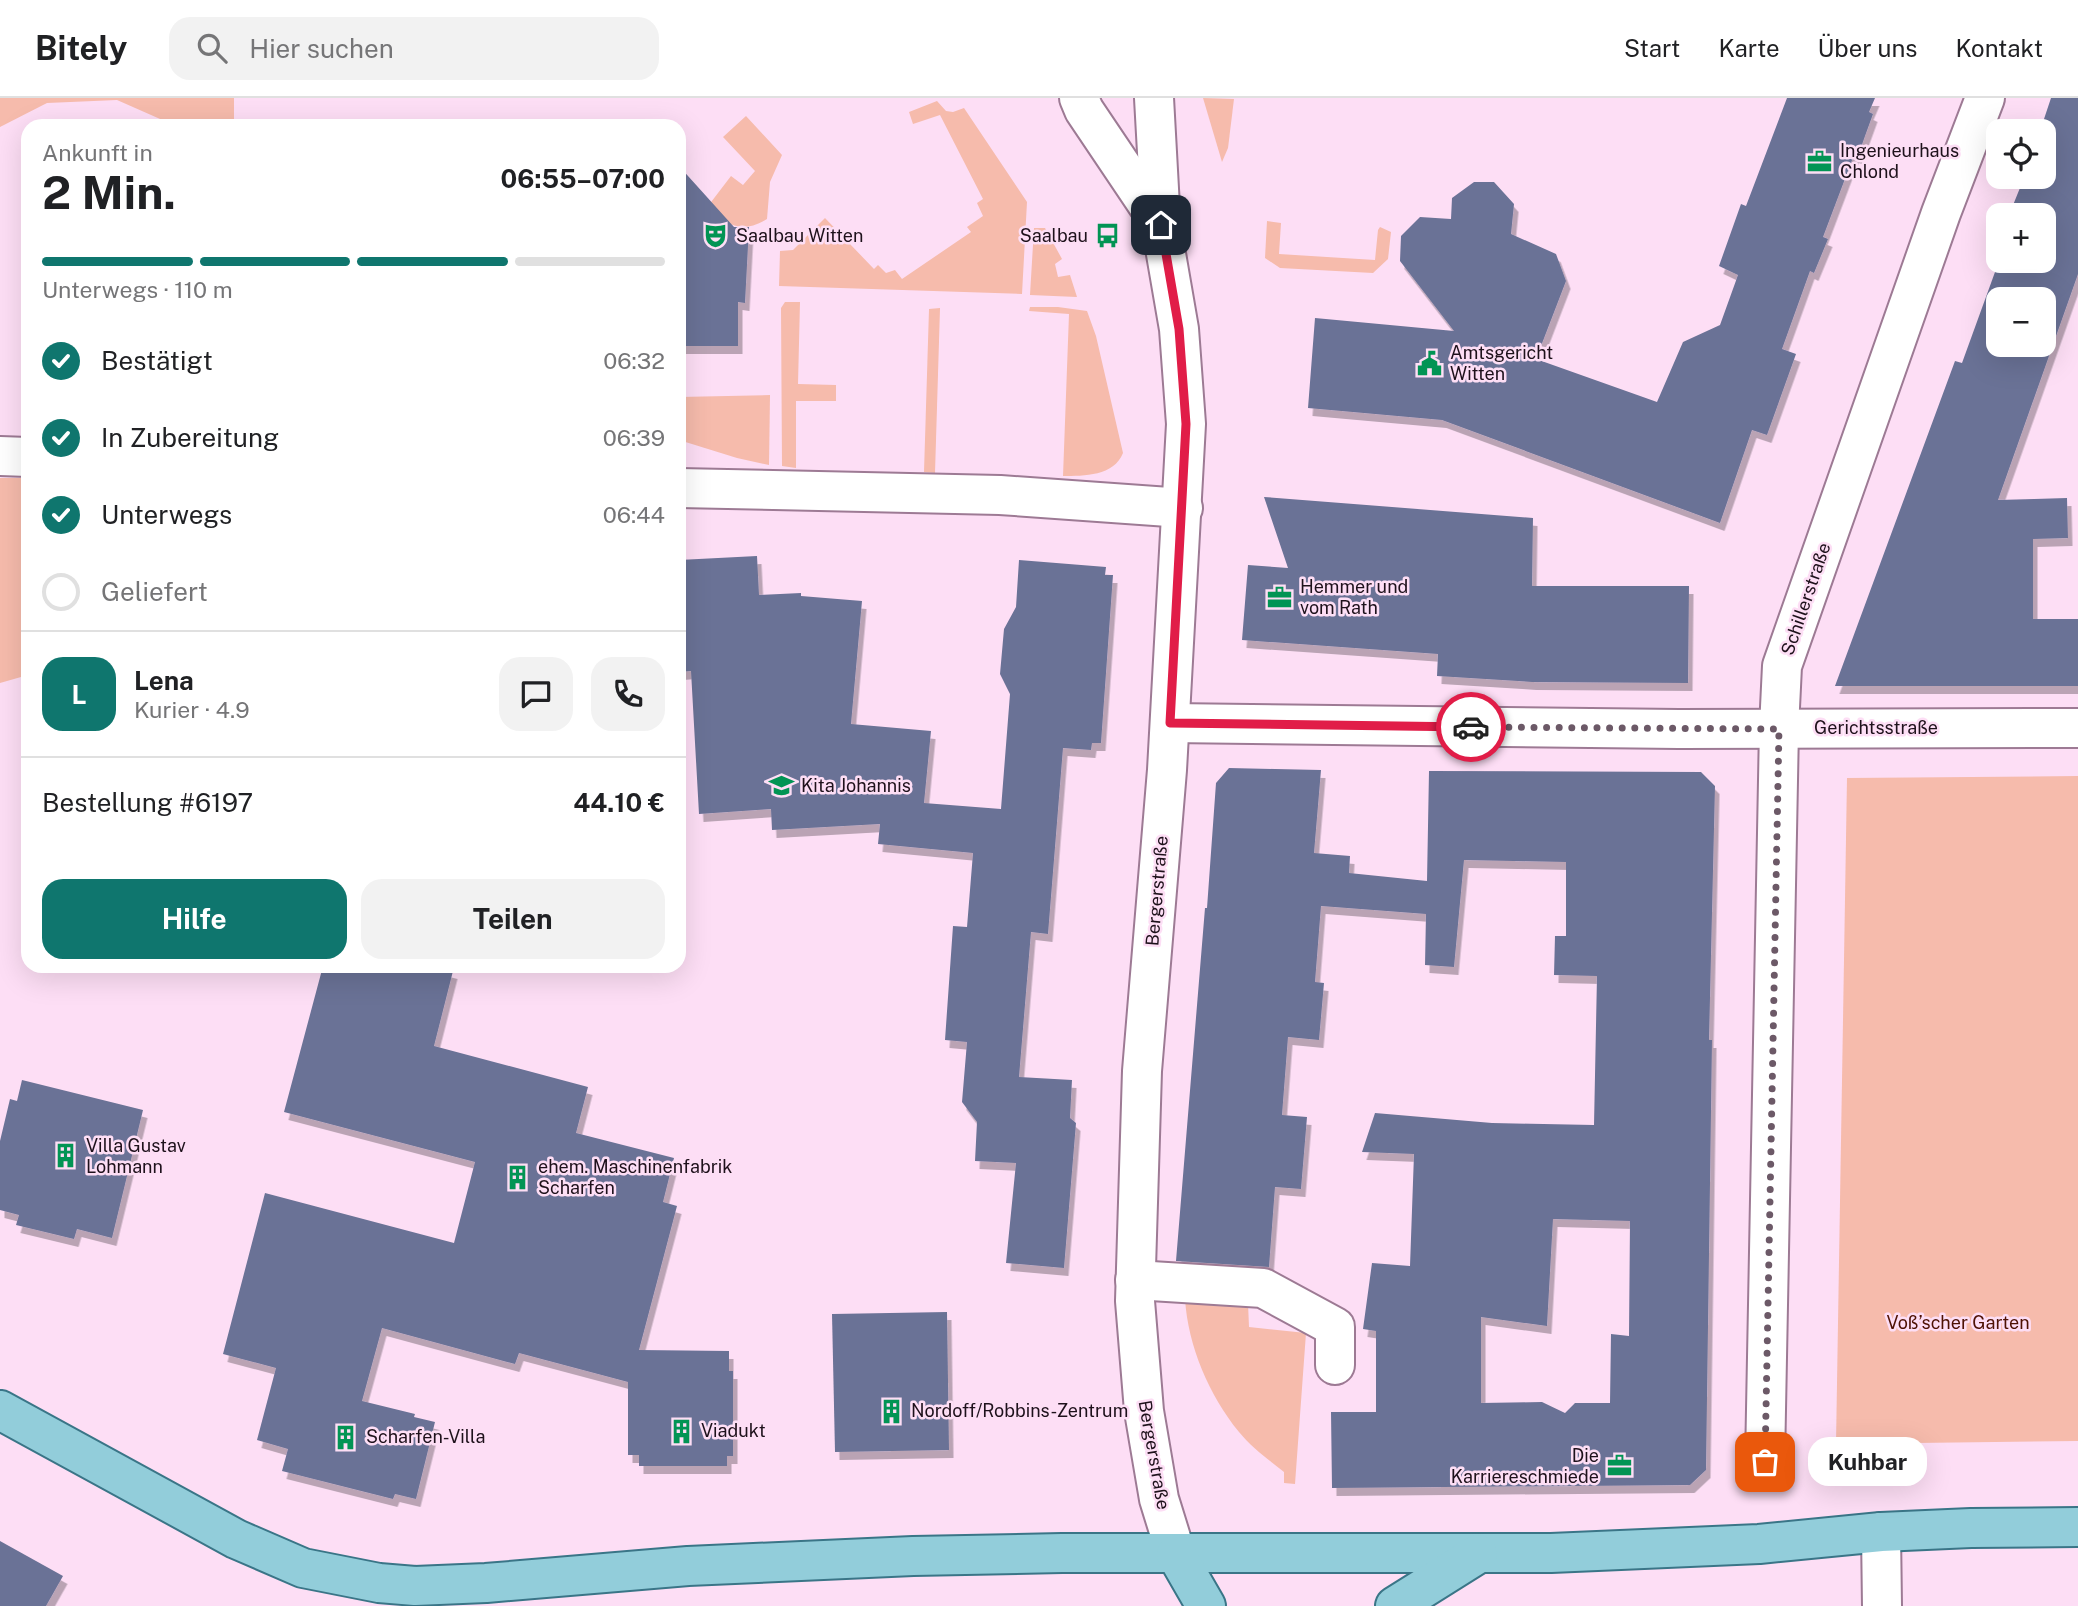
<!DOCTYPE html>
<html lang="de">
<meta charset="utf-8">
<style>
:root{--surface:#fff;--page:#f2f2f2;--text:#202124;--muted:#757577;--line:#e0e0e0;--accent:#0f766e}
body{margin:0;font-family:"Public Sans",sans-serif;background:var(--page);color:var(--text);height:100vh;display:flex;flex-direction:column;font-size:26px;white-space:nowrap}
*{box-sizing:border-box;margin:0}
p{font-size:23px;color:var(--muted)}
.icon{flex:none;width:38px;height:38px;fill:none;stroke:currentColor;stroke-width:2;stroke-linecap:round;stroke-linejoin:round}
.map{position:relative;flex:1;overflow:hidden}
.side{position:absolute;left:21px;top:21px;width:665px;height:854px;display:flex;flex-direction:column;background:var(--surface);border-radius:21px;box-shadow:0 7px 28px #0002}
.side>*{flex:none}
.controls{position:absolute;left:1986px;top:21px;display:grid;gap:14px}
.controls a{display:grid;place-items:center;width:70px;height:70px;border-radius:14px;background:var(--surface);box-shadow:0 7px 28px #0002;font-size:35px}
.pin{position:absolute;display:grid;place-items:center;width:60px;height:60px;color:#fff;margin:-30px;border-radius:14px;box-shadow:0 4px 10px #0006}
.courier{position:absolute;display:grid;place-items:center;width:70px;height:70px;margin:-35px;border:5px solid #e11d48;border-radius:50%;background:#fff;color:#222;box-shadow:0 2px 9px #0007}
.bubble{position:absolute;height:49px;border-radius:21px;background:var(--surface);box-shadow:0 7px 28px #0002;font-size:23px;font-weight:700;line-height:49px;text-align:center}
.head em{font-style:normal;font-weight:700}
.head div{display:flex;flex-direction:column-reverse}
.head{display:flex;align-items:center;justify-content:space-between;height:119px;padding:0 21px}
h1{font-size:46px;font-weight:700;line-height:52px}
.bar{display:grid;grid-template-columns:repeat(4,1fr);gap:10px 7px;align-content:center;height:84px;padding:0 21px}
.bar i{height:9px;border-radius:5px;background:var(--line)}
.bar .current{background:var(--accent)}
.bar p{grid-column:span 4}
.line{display:flex;align-items:center;gap:18px;padding:0 21px;border-top:2px solid var(--line)}
.line div{flex:1}
.round{display:grid;place-items:center;flex:none;width:74px;height:74px;border-radius:21px;background:var(--page)}
ol{padding:0 21px;list-style:none}
li{display:flex;align-items:center;gap:21px;height:77px}
li p{margin-inline-start:auto}
li .icon{padding:7px;border-radius:50%;background:var(--accent);color:#fff;stroke-width:4}
li:last-child{color:var(--muted)}
li i{width:38px;height:38px;border:4px solid var(--line);border-radius:50%}
.action{display:flex;gap:14px;margin-top:auto;padding:14px 21px}
.action a{flex:1;height:80px;border-radius:21px;background:var(--accent);color:#fff;font-size:28px;font-weight:700;line-height:80px;text-align:center}
.action a+a{background:var(--page);color:var(--text)}
header{display:flex;align-items:center;gap:42px;box-sizing:border-box;height:98px;padding:0 35px;background:var(--surface);border-bottom:2px solid var(--line)}
header strong{font-size:33px}
nav{display:flex;gap:38px;margin-inline-start:auto;font-size:24px}
.search{width:490px;height:63px;background:var(--page);display:flex;align-items:center;gap:18px;box-sizing:border-box;padding:0 24px;border-radius:21px;color:var(--muted);font-size:26px}
.map>svg:first-child{display:block}
.green{fill:#f6bbac}
.building{fill:#6b7296;fill-rule:evenodd;filter:url(#shadow)}
.lines{fill:none;stroke-linecap:round;stroke-linejoin:round}
.minor-casing{stroke:#9d7a94;stroke-width:42}
.major-casing{stroke:#3a7587;stroke-width:42}
.minor{stroke:#fff;stroke-width:38}
.major{stroke:#92cdda;stroke-width:38}
.done{stroke:#6c5967;stroke-width:7;stroke-dasharray:0 12.6}
.route{stroke:#e11d48;stroke-width:9}
.labels{text-anchor:middle;stroke-width:5;stroke-linejoin:round;paint-order:stroke}
.poi-label{font-size:18px;fill:#1e111b;stroke:#fddef5;text-anchor:start}
.street-label{font-size:18px;fill:#1e111b;stroke:#fddef5}
.park-label{font-size:18px;fill:#4e1103;stroke:#fddef5}
</style>
<header>
<strong>Bitely</strong>
<div class="search"><svg class="icon" aria-label="search" viewBox="0 0 24 24"><circle cx="10" cy="10" r="6"/><path d="M15 15l6 6"/></svg>Hier suchen</div>
<nav><a>Start</a><a>Karte</a><a>Über uns</a><a>Kontakt</a></nav>
</header>
<div class="map">
<svg width="2078" height="1508" viewBox="0 0 2078 1508">
<defs>
<filter id="shadow"><feDropShadow dx="4.5" dy="8" stdDeviation="0" flood-color="#0004"/></filter>
</defs>
<rect width="100%" height="100%" fill="#fddef5"/>
<!-- green -->
<g class="green">
<polygon points="0,0 234,0 234,25 227,28 176,28 117,2 47,5 0,29"/>
<polygon points="1203,0 1234,1 1228,50 1222,64"/>
<polygon points="937,3 946,13 953,14 964,10 1027,104 1022,196 779,188 780,153 793,152 825,120 874,171 878,167 886,175 895,172 902,181 971,134 967,129 983,118 977,105 983,101 940,17 913,26 909,14"/>
<path d="M746 18 782 57 770 84 767 121C741 137 729 126 705 112L731 78 743 87 755 73 723 39Z"/>
<polygon points="1267,123 1281,125 1279,156 1375,162 1378,132 1380,129 1391,134 1388,161 1373,175 1280,170 1265,160"/>
<polygon points="1034,130 1045,130 1062,161 1055,166 1058,179 1070,177 1077,199 1030,197"/>
<polygon points="785,204 800,204 798,286 836,287 836,303 796,303 796,370 782,368 781,210"/>
<path d="M1030 209H1058L1087 213 1096 238 1123 355C1114 378 1084 378 1063 378L1069 216 1029 213Z"/>
<polygon points="940,210 935,375 924,374 929,211"/>
<polygon points="770,297 769,367 737,360 679,342 679,299"/>
<polygon points="0,380 28,380 28,577 0,585"/>
<polygon points="2078,678 2078,1343 1836,1346 1847,680"/>
<path d="M1185 1201 1248 1205 1249 1229 1306 1235 1295 1386 1284 1385V1374C1268 1361 1252 1350 1239 1334 1209 1297 1188 1248 1185 1201Z"/>
</g>
<!-- building -->
<g class="building">
<polygon points="1787,0 1875,0 1869,14 1873,16 1865,38 1858,58 1854,57 1823,139 1828,141 1814,175 1810,173 1782,251 1796,256 1767,337 1752,332 1720,425 1442,322 1308,310 1315,220 1454,233 1400,163 1401,138 1420,119 1451,121 1452,100 1474,84 1494,84 1514,106 1511,136 1556,156 1566,183 1536,261 1657,304 1683,244 1720,227 1738,177 1719,168 1741,106 1746,108"/>
<path d="M2051 0H2078V176L1998 402 2067 400 2068 440 2033 441V521H2078V588H1835L1955 263 1962 265 1999 163H2044V117H2009L2024 80 2022 79H2044V33H2040ZM1998 201H2044V247H1998Z"/>
<polygon points="679,68 734,129 749,129 745,205 738,204 738,248 679,248"/>
<polygon points="1264,399 1533,420 1532,488 1689,488 1688,585 1532,584 1437,578 1438,556 1242,542 1248,467 1288,470"/>
<polygon points="757,458 759,497 801,495 801,498 862,503 851,626 931,633 924,705 1001,711 1010,596 1000,576 1004,531 1016,509 1019,462 1106,469 1105,477 1113,477 1101,645 1092,645 1091,652 1063,650 1048,836 1031,834 1019,979 1072,982 1070,1020 1076,1025 1064,1170 1006,1165 1016,1065 975,1063 977,1024 962,1004 967,944 945,942 953,828 967,829 973,755 878,746 880,726 772,732 771,711 699,716 691,573 679,574 679,462"/>
<path d="M1229 670 1321 672 1314 755 1350 758 1349 775 1427 783 1429 673 1701 674 1715 688 1709 942H1712L1706 1372 1690 1387 1332 1390 1331 1314H1376V1233L1363 1231 1372 1165 1410 1168 1414 1056 1362 1054 1375 1015 1492 1025 1594 1027 1597 878 1554 877 1555 838H1566V764L1464 762 1454 869 1425 867 1426 816 1321 808 1315 884 1324 885 1319 942 1288 939 1282 1017 1307 1019 1301 1091 1275 1089 1269 1169 1176 1163 1205 810H1207L1216 685ZM1553 1121 1630 1123 1629 1238 1611 1236 1610 1305H1575L1565 1315 1542 1304 1481 1305V1219L1547 1228Z"/>
<polygon points="323,868 433,868 453,873 434,948 588,989 576,1035 674,1060 663,1104 677,1108 639,1252 729,1253 729,1273 733,1273 733,1358 727,1358 727,1368 639,1368 639,1357 628,1357 628,1284 519,1255 515,1266 382,1230 362,1303 415,1316 414,1319 435,1324 416,1401 395,1396 393,1401 282,1373 288,1351 257,1342 276,1270 223,1256 265,1095 454,1145 475,1064 284,1014"/>
<polygon points="22,982 143,1012 112,1140 77,1131 74,1141 16,1127 19,1117 0,1112 0,1043 10,1001 17,1003"/>
<polygon points="947,1214 949,1352 835,1354 832,1216"/>
<polygon points="0,1443 63,1478 46,1508 0,1508"/>
</g>
<g class="lines">
<defs>
<g id="minor">
<polyline points="1079,0 1084,12 1160,125"/>
<polyline points="1154,0 1161,127 1179,231 1186,326 1167,672 1142,973 1135,1203 1144,1313 1159,1401 1176,1456"/>
<polyline points="0,358 28,359"/>
<polyline points="679,390 1000,397 1183,410"/>
<polyline points="1170,625 1679,631 2078,630"/>
<polyline points="1135,1182 1263,1190 1335,1229 1335,1267"/>
<polyline points="1765,1364 1779,630 1782,568 1941,115 1985,0"/>
<polyline points="1881,1434 1882,1508"/>
</g>
<g id="major">
<polyline points="0,1312 236,1441 303,1470 379,1485 415,1488 486,1485 688,1468 913,1458 1062,1455 1551,1455 1759,1446 1881,1434 1971,1430 2078,1429"/>
<polyline points="1176,1456 1206,1508"/>
<polyline points="1395,1508 1478,1456"/>
</g>
</defs>
<!-- minor casing -->
<use href="#minor" class="minor-casing"/>
<!-- major casing -->
<use href="#major" class="major-casing"/>
<!-- minor -->
<use href="#minor" class="minor"/>
<!-- major -->
<use href="#major" class="major"/>
</g>
<g class="lines">
<!-- done -->
<polyline class="done" points="1471,629 1779,631 1765,1364"/>
<!-- route -->
<polyline class="route" points="1161,127 1179,231 1186,326 1170,625 1471,629"/>
</g>
<!-- icons -->
<defs>
<symbol id="office-bare" viewBox="-9 -9 18 18"><path d="M-6-3h4V-5.5h4V-3h4V5H-6ZM-1-4.5V-3h2v-1.5ZM-6 0V1H6V0Z" fill="#029454" stroke="#fddef5" stroke-width="2.5" paint-order="stroke"/></symbol>
<symbol id="theatre-bare" viewBox="-9 -9 18 18"><path d="M-5-5.5Q0-4 5-5.5V0Q5 5 0 6Q-5 5-5 0ZM-3.3-2.5H-1v1.5H-3.3ZM1-2.5H3.3v1.5H1ZM-2.8 1Q0 5.5 2.8 1Z" fill="#029454" stroke="#fddef5" stroke-width="2.5" paint-order="stroke"/></symbol>
<symbol id="bus-bare" viewBox="-9 -9 18 18"><path d="M-5-6H5V4H4V6H2V4H-2V6H-4V4H-5ZM-3.5-4V0h7V-4ZM-3.5 1.2v1.5H-2V1.2ZM2 1.2v1.5H3.5V1.2Z" fill="#029454" stroke="#fddef5" stroke-width="2.5" paint-order="stroke"/></symbol>
<symbol id="civic-bare" viewBox="-9 -9 18 18"><path d="M-.6-6.5H3V-4.5H.6V-3L4-1V1h2V6H-6V1h2V-1L-.6-3ZM-1.2 2.5V6h2.4V2.5Z" fill="#029454" stroke="#fddef5" stroke-width="2.5" paint-order="stroke"/></symbol>
<symbol id="school-bare" viewBox="-9 -9 18 18"><path d="M0-5L7-2L0 1L-7-2ZM-4 1L0 2.5L4 1V4Q0 6-4 4Z" fill="#029454" stroke="#fddef5" stroke-width="2.5" paint-order="stroke"/></symbol>
<symbol id="building-bare" viewBox="-9 -9 18 18"><path d="M-4-6H4V6H1V3H-1V6H-4ZM-2.5-4.3h1.7v1.8h-1.7ZM.8-4.3h1.7v1.8H.8ZM-2.5-1h1.7V.8h-1.7ZM.8-1h1.7V.8H.8Z" fill="#029454" stroke="#fddef5" stroke-width="2.5" paint-order="stroke"/></symbol>
</defs>
<g fill-rule="evenodd">
<use href="#office-bare" x="1802" y="46" width="35" height="35"/>
<use href="#theatre-bare" x="698" y="120" width="35" height="35"/>
<use href="#bus-bare" x="1090" y="120" width="35" height="35"/>
<use href="#civic-bare" x="1412" y="248" width="35" height="35"/>
<use href="#office-bare" x="1262" y="482" width="35" height="35"/>
<use href="#school-bare" x="764" y="670" width="35" height="35"/>
<use href="#building-bare" x="48" y="1040" width="35" height="35"/>
<use href="#building-bare" x="500" y="1062" width="35" height="35"/>
<use href="#building-bare" x="874" y="1296" width="35" height="35"/>
<use href="#building-bare" x="664" y="1316" width="35" height="35"/>
<use href="#building-bare" x="328" y="1322" width="35" height="35"/>
<use href="#office-bare" x="1602" y="1350" width="35" height="35"/>
</g>
<g class="labels">
<!-- poi labels -->
<g class="poi-label">
<text x="1840" y="59">Ingenieurhaus<tspan x="1840" dy="21">Chlond</tspan></text>
<text x="736" y="144">Saalbau Witten</text>
<text x="1088" y="144" text-anchor="end">Saalbau</text>
<text x="1450" y="261">Amtsgericht<tspan x="1450" dy="21">Witten</tspan></text>
<text x="1300" y="495">Hemmer und<tspan x="1300" dy="21">vom Rath</tspan></text>
<text x="801" y="694">Kita Johannis</text>
<text x="86" y="1054">Villa Gustav<tspan x="86" dy="21">Lohmann</tspan></text>
<text x="538" y="1075">ehem. Maschinenfabrik<tspan x="538" dy="21">Scharfen</tspan></text>
<text x="911" y="1319">Nordoff/Robbins-Zentrum</text>
<text x="701" y="1339">Viadukt</text>
<text x="366" y="1345">Scharfen-Villa</text>
<text x="1599" y="1364" text-anchor="end">Die<tspan x="1599" dy="21">Karriereschmiede</tspan></text>
</g>
<!-- street labels -->
<g class="street-label">
<text transform="translate(1806 501) rotate(-71)" y="6">Schillerstraße</text>
<text x="1876" y="636">Gerichtsstraße</text>
<text transform="translate(1157 793) rotate(-85)" y="6">Bergerstraße</text>
<text transform="translate(1154 1357) rotate(80)" y="6">Bergerstraße</text>
</g>
<!-- park labels -->
<g class="park-label">
<text x="1958" y="1231">Voß’scher Garten</text>
</g>
</g>
</svg>
<div class="controls">
<a><svg class="icon" aria-label="locate" viewBox="0 0 24 24"><circle cx="12" cy="12" r="6"/><path d="M12 2v4M12 18v4M2 12h4M18 12h4"/></svg></a>
<a>+</a>
<a>−</a>
</div>
<div class="pin" style="left:1765px;top:1364px;background:#ea580c"><svg class="icon" aria-label="bag" viewBox="0 0 24 24"><path d="M5 8h14l-1 12H6zM9 8a3 3 0 0 1 6 0"/></svg></div>
<div class="pin" style="left:1161px;top:127px;background:#1f2937"><svg class="icon" aria-label="home" viewBox="0 0 24 24"><path d="M3 11l9-7 9 7M6 9v11h12V9"/></svg></div>
<div class="courier" style="left:1471px;top:629px"><svg class="icon" aria-label="car" viewBox="0 0 24 24"><path d="M5 17H2v-5l4-1 3-4h7l3 4 3 1v5h-3M9 17h6M6 11h13"/><circle cx="7" cy="17" r="2"/><circle cx="17" cy="17" r="2"/></svg></div>
<div class="bubble" style="left:1808px;top:1339px;width:119px">Kuhbar</div>
<section class="side">
<div class="head"><div><h1>2 Min.</h1><p>Ankunft in</p></div><em>06:55–07:00</em></div>
<div class="bar"><i class="current"></i><i class="current"></i><i class="current"></i><i></i><p>Unterwegs · 110 m</p></div>
<ol>
<li><svg class="icon" aria-label="check" viewBox="0 0 24 24"><path d="M5 12l5 5 9-10"/></svg>Bestätigt<p>06:32</p></li>
<li><svg class="icon" aria-label="check" viewBox="0 0 24 24"><path d="M5 12l5 5 9-10"/></svg>In Zubereitung<p>06:39</p></li>
<li><svg class="icon" aria-label="check" viewBox="0 0 24 24"><path d="M5 12l5 5 9-10"/></svg>Unterwegs<p>06:44</p></li>
<li><i></i>Geliefert</li>
</ol>
<div class="line" style="height:126px"><b class="round" style="background:var(--accent);color:#fff">L</b><div><b>Lena</b><p>Kurier · 4.9</p></div><a class="round"><svg class="icon" aria-label="chat" viewBox="0 0 24 24"><path d="M4 5h16v11H9l-5 4z"/></svg></a><a class="round"><svg class="icon" aria-label="phone" viewBox="0 0 24 24"><path d="M5 4h4l2 5-3 2q2 4 5 5l2-3 5 2v4C11 20 4 13 5 4z"/></svg></a></div>
<div class="line" style="height:91px"><div>Bestellung #6197</div><b>44.10 €</b></div>
<div class="action"><a>Hilfe</a><a>Teilen</a></div>
</section>
</div>
